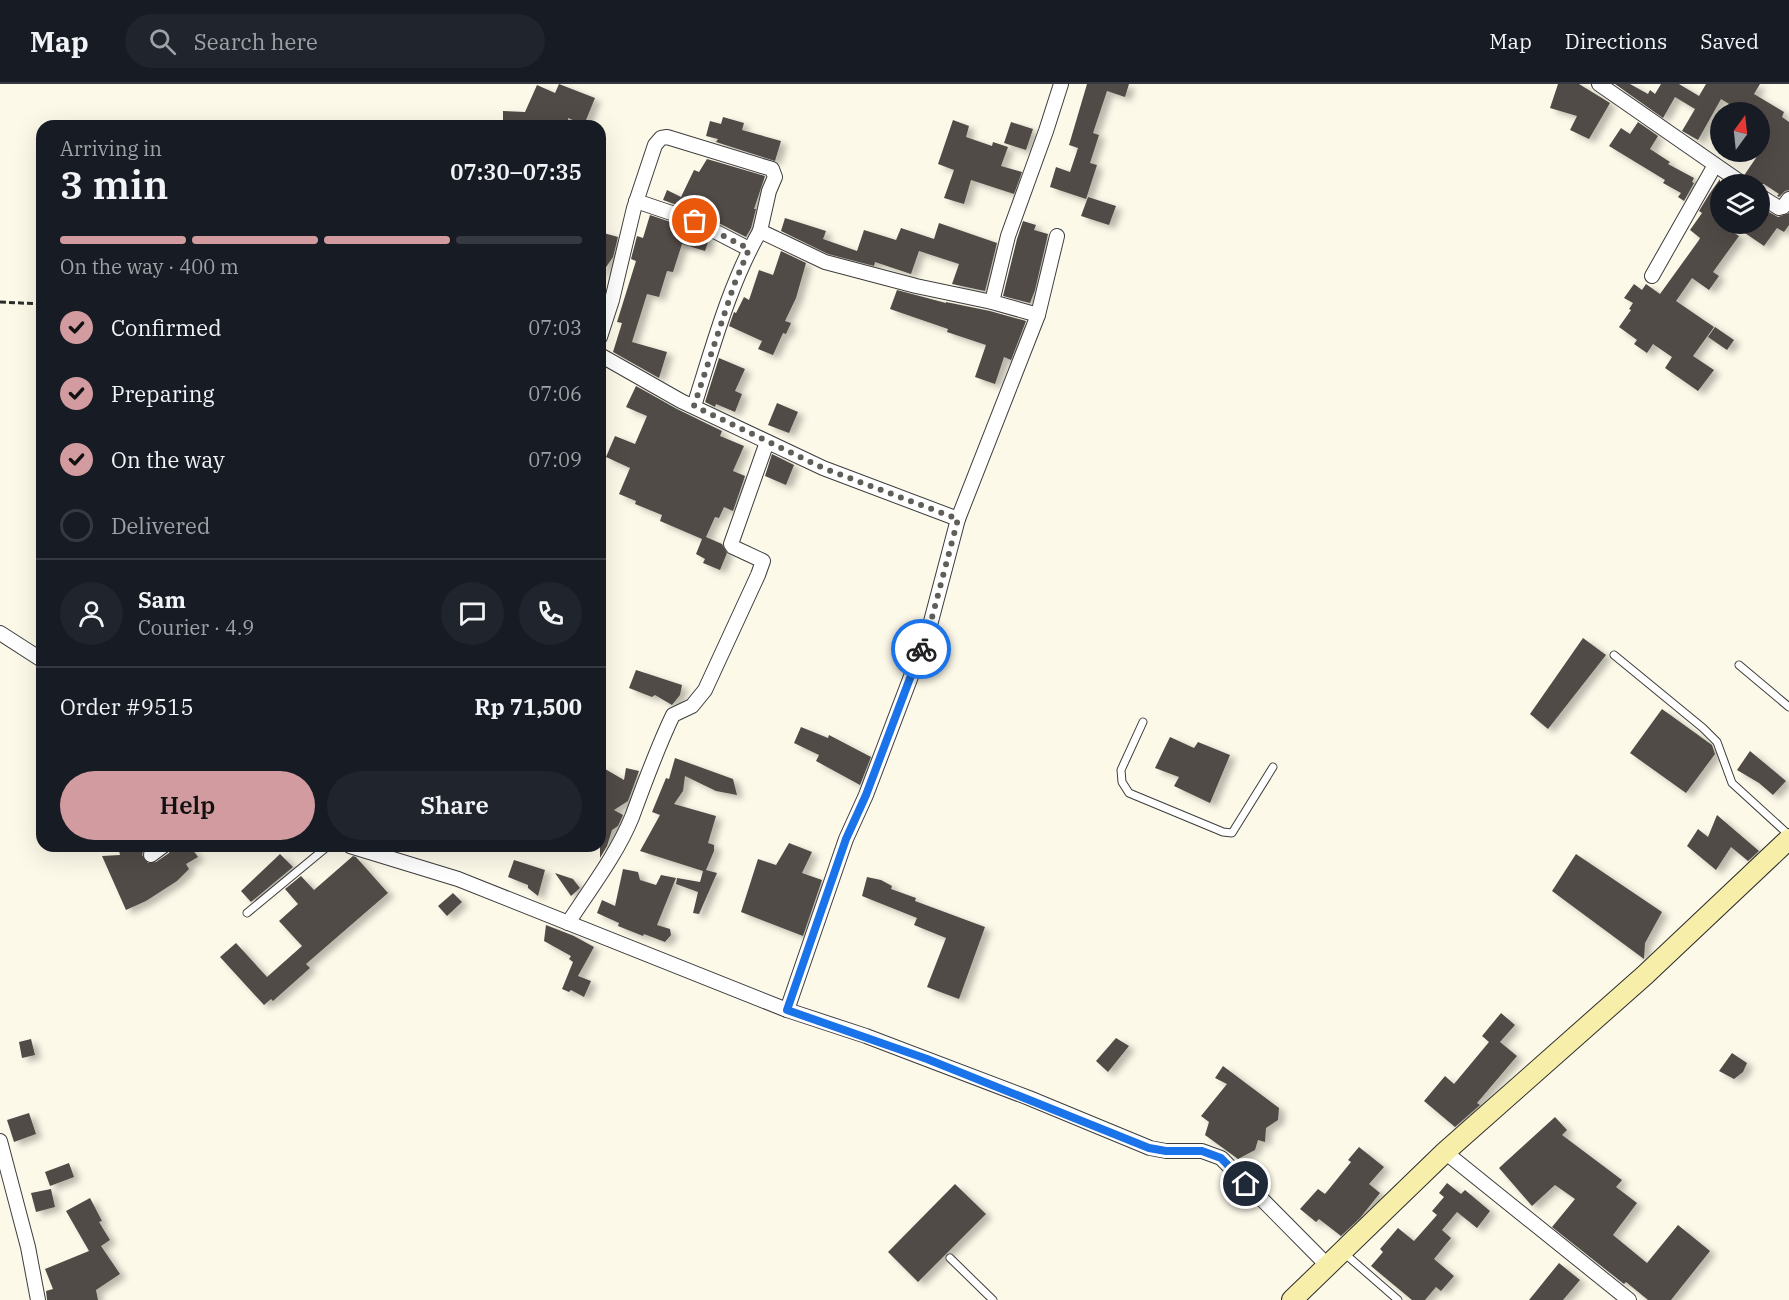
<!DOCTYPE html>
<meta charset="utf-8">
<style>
:root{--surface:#171b24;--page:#20242c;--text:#f1f3f6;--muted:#9ea1a6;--line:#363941;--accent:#d29ba0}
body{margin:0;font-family:"IBM Plex Serif",serif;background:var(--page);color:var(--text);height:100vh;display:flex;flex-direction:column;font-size:22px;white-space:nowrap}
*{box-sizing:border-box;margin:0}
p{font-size:20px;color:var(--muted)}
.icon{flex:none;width:33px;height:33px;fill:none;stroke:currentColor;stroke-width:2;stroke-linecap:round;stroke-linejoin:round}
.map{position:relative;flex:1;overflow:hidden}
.sheet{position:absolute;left:36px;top:36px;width:570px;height:732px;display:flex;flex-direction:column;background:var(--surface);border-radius:18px;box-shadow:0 6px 24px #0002}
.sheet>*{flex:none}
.needle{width:39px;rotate:15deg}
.tools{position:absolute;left:1710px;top:18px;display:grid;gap:12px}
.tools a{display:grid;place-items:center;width:60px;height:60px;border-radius:50%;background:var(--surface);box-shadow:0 6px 24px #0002;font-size:30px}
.pin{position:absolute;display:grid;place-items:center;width:51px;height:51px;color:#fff;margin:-26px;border:3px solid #fff;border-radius:50%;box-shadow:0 2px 6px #0007}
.courier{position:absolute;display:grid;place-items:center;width:60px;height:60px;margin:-30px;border:4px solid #1a73e8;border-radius:50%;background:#fff;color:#222;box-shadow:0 2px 8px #0007}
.head em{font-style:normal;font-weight:600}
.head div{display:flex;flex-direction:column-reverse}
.head{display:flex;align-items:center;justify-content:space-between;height:102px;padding:0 24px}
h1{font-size:39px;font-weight:600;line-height:45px}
.bar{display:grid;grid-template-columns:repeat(4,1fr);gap:9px 6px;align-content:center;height:72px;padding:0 24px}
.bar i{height:8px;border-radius:4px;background:var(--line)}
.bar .selected{background:var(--accent)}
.bar p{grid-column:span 4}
.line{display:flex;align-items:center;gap:15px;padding:0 24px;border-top:2px solid var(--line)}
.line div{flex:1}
.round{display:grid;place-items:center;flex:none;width:63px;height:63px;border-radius:32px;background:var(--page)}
ol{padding:0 24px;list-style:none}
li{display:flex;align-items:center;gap:18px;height:66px}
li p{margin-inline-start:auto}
li .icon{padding:6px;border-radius:50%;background:var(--accent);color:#111;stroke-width:4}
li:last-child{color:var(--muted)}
li i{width:33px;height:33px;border:3px solid var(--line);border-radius:50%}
.action{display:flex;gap:12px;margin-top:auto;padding:12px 24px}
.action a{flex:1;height:69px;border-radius:36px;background:var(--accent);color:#111;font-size:24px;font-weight:600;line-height:69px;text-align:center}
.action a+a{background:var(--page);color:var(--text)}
header{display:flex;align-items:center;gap:36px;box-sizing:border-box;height:84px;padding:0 30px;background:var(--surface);border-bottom:2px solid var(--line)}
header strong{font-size:28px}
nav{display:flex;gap:33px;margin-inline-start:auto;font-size:21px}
.search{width:420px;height:54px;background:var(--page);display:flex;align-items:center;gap:15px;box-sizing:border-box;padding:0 21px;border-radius:33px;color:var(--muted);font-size:22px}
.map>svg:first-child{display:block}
.building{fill:#514b47;filter:url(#shadow)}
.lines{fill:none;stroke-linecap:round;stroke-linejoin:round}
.lane-casing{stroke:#3d3d3d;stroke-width:9}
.street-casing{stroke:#3d3d3d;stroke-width:16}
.secondary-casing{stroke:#2c2c2c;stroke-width:22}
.path{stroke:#2c2c2c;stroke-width:3;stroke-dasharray:6 3;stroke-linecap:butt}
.lane{stroke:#fff;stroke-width:7}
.street{stroke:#fff;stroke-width:14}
.secondary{stroke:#f7eeaa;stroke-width:20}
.done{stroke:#5f5e58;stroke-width:6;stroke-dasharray:0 10.8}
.route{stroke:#1a73e8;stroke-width:8}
</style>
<header>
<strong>Map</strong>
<div class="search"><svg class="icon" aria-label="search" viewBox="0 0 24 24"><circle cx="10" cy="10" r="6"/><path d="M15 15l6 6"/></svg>Search here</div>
<nav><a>Map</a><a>Directions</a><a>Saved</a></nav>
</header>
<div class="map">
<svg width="1789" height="1216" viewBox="0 0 1789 1216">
<defs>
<filter id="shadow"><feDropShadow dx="6" dy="4" stdDeviation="3" flood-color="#0004"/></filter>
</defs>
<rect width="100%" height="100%" fill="#fdf9e9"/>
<!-- building -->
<g class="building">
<polygon points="559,0 595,14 584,41 568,34 568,42 503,42 503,27 525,28 537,1 555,9"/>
<polygon points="1087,0 1129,0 1125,13 1107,7 1093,49 1099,51 1090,79 1097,81 1086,115 1050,103 1056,83 1070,88 1078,64 1069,61"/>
<polygon points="1558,0 1579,0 1610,19 1589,55 1570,46 1577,32 1550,24"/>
<polygon points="1615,0 1630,0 1648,10 1650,6 1655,10 1661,0 1679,0 1699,12 1706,0 1760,0 1754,10 1784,28 1782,33 1789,38 1789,106 1785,107 1779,113 1777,112 1779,110 1764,100 1752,100 1751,96 1745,90 1760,68 1760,28 1742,28 1721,15 1698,56 1682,47 1695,25 1675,13 1663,34"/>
<polygon points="723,33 744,39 742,46 781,57 775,77 716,58 718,55 706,52 710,37 721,40"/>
<polygon points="953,36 969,42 966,53 992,62 993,58 1008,63 1001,82 1022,88 1014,110 971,96 964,120 944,114 954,86 938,80"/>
<polygon points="1011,38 1033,45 1026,66 1004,59"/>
<polygon points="1638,38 1658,52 1650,65 1670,78 1668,80 1694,94 1692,98 1694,99 1684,117 1678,113 1681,109 1663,99 1665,96 1609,62 1621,44 1630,50"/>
<polygon points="707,75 765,92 754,125 756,125 751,144 746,153 699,129 663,116 667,106 681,113 694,86 699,88"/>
<polygon points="1720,95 1720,140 1739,152 1713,188 1719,192 1709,206 1692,194 1676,217 1714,243 1693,272 1714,286 1698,307 1665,284 1672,273 1653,260 1647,269 1634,260 1637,256 1619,243 1631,226 1629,225 1633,219 1624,214 1634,200 1642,206 1646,200 1660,210 1699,156 1700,154 1690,146 1702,129 1699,127 1710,109"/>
<polygon points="1088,113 1116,122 1109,141 1081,132"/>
<polygon points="1767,127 1778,133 1789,129 1789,141 1784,148 1777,144 1764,162 1742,147 1747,140 1760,140"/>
<polygon points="650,131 691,145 709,155 705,167 682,160 673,188 667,187 659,213 647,210 632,258 667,268 659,294 613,268 622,239 617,238 636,177 631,175 637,152 643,154"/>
<polygon points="785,134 826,147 823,155 857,167 864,146 896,156 901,144 934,155 939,139 997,159 985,207 952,200 959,180 919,167 911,190 875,178 874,182 828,170 781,147"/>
<polygon points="1023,137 1036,141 1034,146 1048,150 1035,206 1030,219 1003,212 1017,155"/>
<polygon points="600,148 618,153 613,173 600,192"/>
<polygon points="781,167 806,179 796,214 785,237 791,239 786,250 783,249 773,271 758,265 762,257 729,242 734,228 736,229 744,213 749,216 759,186 773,191"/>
<polygon points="897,206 946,219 946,218 990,227 1026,237 1011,276 1004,273 995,300 975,293 986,261 947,248 948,245 890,225"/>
<polygon points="1715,243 1734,256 1727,266 1708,253"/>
<polygon points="719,274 745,285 735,307 742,310 735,328 716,320 715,323 705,318"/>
<polygon points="636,302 677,325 722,347 720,352 744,362 733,387 745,392 733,427 724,423 719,434 715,433 706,453 722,460 727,469 720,486 703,479 705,475 696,470 702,455 660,437 662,431 635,420 636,417 619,410 630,384 606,373 615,352 635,360 647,332 626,323"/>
<polygon points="777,319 798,328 789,349 768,341"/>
<polygon points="772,370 794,381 786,401 765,392"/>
<polygon points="1583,554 1606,571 1548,645 1530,630"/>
<polygon points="636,586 682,601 680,611 672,621 655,611 652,613 629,604"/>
<polygon points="1662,625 1712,661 1715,670 1686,709 1630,669"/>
<polygon points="801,643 828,654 829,651 871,673 860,701 816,677 819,671 794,659"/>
<polygon points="1170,653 1194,664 1198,658 1230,671 1210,719 1174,702 1179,693 1155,684"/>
<polygon points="1750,667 1786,697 1773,711 1759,699 1737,686"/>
<polygon points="675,674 733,695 737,711 716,707 685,692 683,707 674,720 716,732 708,759 714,761 714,767 706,786 717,789 699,830 693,829 698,808 676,800 677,794 700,798 703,787 640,767 660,731 652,728 666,694 669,695"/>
<polygon points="600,682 624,696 626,684 639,687 628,717 614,726 623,731 618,742 612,746 607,762 600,774"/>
<polygon points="1717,731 1759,767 1748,777 1731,763 1716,786 1687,762 1698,745 1708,753"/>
<polygon points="789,759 812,768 802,789 822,796 803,852 741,828 758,775 776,781"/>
<polygon points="118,762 148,762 143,767 142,771 148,779 156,778 169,769 172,762 190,762 198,773 186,780 189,785 177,797 146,817 126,826 102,772 120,771"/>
<polygon points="280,770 293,783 251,818 241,807"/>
<polygon points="1576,770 1662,828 1645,859 1644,875 1552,807"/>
<polygon points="353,772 356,773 388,809 306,880 310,884 273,917 271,915 264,921 220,873 236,859 267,893 302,862 279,837 298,820 285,805 301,792 314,806"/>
<polygon points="514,776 545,786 538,812 528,804 528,801 508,793"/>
<polygon points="623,785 638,788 640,796 656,801 661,791 676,794 657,841 670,845 671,851 665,858 644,850 643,852 618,842 619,839 597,829 602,816 615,822"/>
<polygon points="555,789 573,795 580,804 571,812"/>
<polygon points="867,793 881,796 892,802 891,805 916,814 915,817 985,843 959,915 927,903 946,854 914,841 917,834 862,812"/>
<polygon points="453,809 462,818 447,832 438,822"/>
<polygon points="546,841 574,852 594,863 578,892 591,897 584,913 571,906 569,908 562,905 573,878 569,875 571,872 544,857"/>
<polygon points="1501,929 1515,941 1500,958 1517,972 1477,1019 1480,1021 1455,1043 1424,1017 1445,992 1454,1000 1489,958 1482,952"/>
<polygon points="1116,954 1129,962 1108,988 1096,977"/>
<polygon points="31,955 35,971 22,974 19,958"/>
<polygon points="1732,969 1747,979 1743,988 1734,995 1719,987"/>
<polygon points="1223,982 1279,1024 1278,1036 1266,1044 1265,1058 1258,1056 1255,1066 1238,1075 1205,1051 1209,1038 1201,1032 1227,1000 1215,994"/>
<polygon points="29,1029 36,1050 14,1058 7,1036"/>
<polygon points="1555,1033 1567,1046 1562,1051 1622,1096 1616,1103 1637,1119 1613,1151 1647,1179 1678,1141 1710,1167 1671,1216 1648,1216 1626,1198 1624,1200 1552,1143 1575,1115 1555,1101 1532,1122 1499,1084"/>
<polygon points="1359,1063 1384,1083 1369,1100 1380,1109 1360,1134 1341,1152 1319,1135 1316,1138 1300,1125 1318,1105 1325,1110 1351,1078 1348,1076"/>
<polygon points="69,1079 74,1093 50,1102 45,1088"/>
<polygon points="1447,1099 1461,1110 1465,1106 1490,1127 1477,1144 1457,1128 1442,1146 1451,1154 1434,1175 1454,1192 1441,1207 1436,1203 1425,1216 1412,1216 1371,1182 1383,1168 1380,1165 1398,1144 1414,1157 1437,1131 1432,1127 1444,1113 1439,1109"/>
<polygon points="955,1100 986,1130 918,1198 888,1168"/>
<polygon points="51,1105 55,1123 36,1128 31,1109"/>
<polygon points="90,1114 102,1137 99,1138 110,1156 101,1162 120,1190 96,1206 98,1216 47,1216 46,1207 53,1205 45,1185 89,1167 66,1127"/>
<polygon points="1559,1179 1580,1196 1563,1216 1529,1216"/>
</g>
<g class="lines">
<defs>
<g id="lane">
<polyline points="1614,571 1703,644 1717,658 1732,699 1789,751"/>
<polyline points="1739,581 1789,623"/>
<polyline points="1143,638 1121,686 1122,698 1129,709 1223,748 1232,749 1273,683"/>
<polyline points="247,829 328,762"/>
<polyline points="1344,1169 1398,1216"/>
<polyline points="950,1174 993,1216"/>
</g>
<g id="street">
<polyline points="1599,0 1743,100"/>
<polyline points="1760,112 1779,124 1783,123 1789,115"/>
<polyline points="636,117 695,137 749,165"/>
<polyline points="1652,192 1715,81"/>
<polyline points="1038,231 1057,152"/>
<polyline points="600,253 612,216 634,124 655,61 661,54 667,53 772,85 775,93 769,107 760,147"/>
<polyline points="600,271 681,317 823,384 958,435"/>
<path d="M694 322C713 263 729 201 760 147L825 178 916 202 992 218"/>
<polyline points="0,549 42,576"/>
<polyline points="350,762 458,795 787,926 866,952 1029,1014 1150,1064 1166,1067 1202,1067 1221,1074 1327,1181"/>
<polyline points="151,771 163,762"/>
<path d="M568 839C590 805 617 770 632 733 645 698 657 664 673 631L692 622 705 606 758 491 763 477 733 463 731 460 767 358"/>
<polyline points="787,926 846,755 866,711 929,545 958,435 1038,231 992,218 1008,152 1046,47 1061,0"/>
<polyline points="0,1057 28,1163 38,1216"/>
<polyline points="1445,1068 1629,1216"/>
</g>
<polyline id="secondary" points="1292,1216 1445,1068 1645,891 1789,755"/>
</defs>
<!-- lane casing -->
<use href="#lane" class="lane-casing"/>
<!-- street casing -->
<use href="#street" class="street-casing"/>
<!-- secondary casing -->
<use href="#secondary" class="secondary-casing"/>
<!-- path -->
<polyline class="path" points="0,218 42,220"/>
<!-- lane -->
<use href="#lane" class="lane"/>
<!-- street -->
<use href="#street" class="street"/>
<!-- secondary -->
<use href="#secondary" class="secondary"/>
</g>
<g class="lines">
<!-- done -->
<polyline class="done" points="695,137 749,165 734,201 694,322 823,384 958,435 929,545 921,565"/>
<!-- route -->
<polyline class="route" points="921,565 866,711 846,755 787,926 927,975 1149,1064 1166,1067 1202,1067 1210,1070 1221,1074 1246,1100"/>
</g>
</svg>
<div class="tools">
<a><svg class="needle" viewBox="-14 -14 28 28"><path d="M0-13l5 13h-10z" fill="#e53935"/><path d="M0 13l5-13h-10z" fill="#9ea1a6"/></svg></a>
<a><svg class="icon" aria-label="layers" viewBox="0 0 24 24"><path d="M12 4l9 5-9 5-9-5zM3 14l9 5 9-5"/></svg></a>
</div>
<div class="pin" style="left:695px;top:137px;background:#ea580c"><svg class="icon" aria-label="bag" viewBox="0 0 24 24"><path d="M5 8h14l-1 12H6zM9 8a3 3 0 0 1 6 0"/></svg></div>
<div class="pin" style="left:1246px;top:1100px;background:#1f2937"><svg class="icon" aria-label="home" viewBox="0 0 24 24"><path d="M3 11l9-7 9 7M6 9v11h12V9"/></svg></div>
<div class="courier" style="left:921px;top:565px"><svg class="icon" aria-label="bike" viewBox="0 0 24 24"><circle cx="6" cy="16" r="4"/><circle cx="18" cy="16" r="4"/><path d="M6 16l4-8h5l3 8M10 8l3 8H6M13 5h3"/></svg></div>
<section class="sheet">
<div class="head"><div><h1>3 min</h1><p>Arriving in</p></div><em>07:30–07:35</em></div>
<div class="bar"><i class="selected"></i><i class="selected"></i><i class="selected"></i><i></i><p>On the way · 400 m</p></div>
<ol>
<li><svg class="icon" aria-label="check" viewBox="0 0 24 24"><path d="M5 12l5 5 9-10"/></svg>Confirmed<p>07:03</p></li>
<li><svg class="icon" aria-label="check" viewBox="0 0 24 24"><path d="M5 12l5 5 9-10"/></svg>Preparing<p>07:06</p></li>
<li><svg class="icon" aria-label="check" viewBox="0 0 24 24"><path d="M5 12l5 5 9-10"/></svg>On the way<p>07:09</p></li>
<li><i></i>Delivered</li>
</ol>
<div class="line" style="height:108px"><a class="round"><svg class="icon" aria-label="person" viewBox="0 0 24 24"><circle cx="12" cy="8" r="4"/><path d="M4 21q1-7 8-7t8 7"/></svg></a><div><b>Sam</b><p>Courier · 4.9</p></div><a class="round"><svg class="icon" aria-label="chat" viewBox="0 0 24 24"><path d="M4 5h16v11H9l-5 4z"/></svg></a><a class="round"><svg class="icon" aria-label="phone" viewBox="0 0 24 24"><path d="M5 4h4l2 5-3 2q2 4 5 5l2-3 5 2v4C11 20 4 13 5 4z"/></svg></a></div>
<div class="line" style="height:78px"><div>Order #9515</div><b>Rp 71,500</b></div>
<div class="action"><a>Help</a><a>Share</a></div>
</section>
</div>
